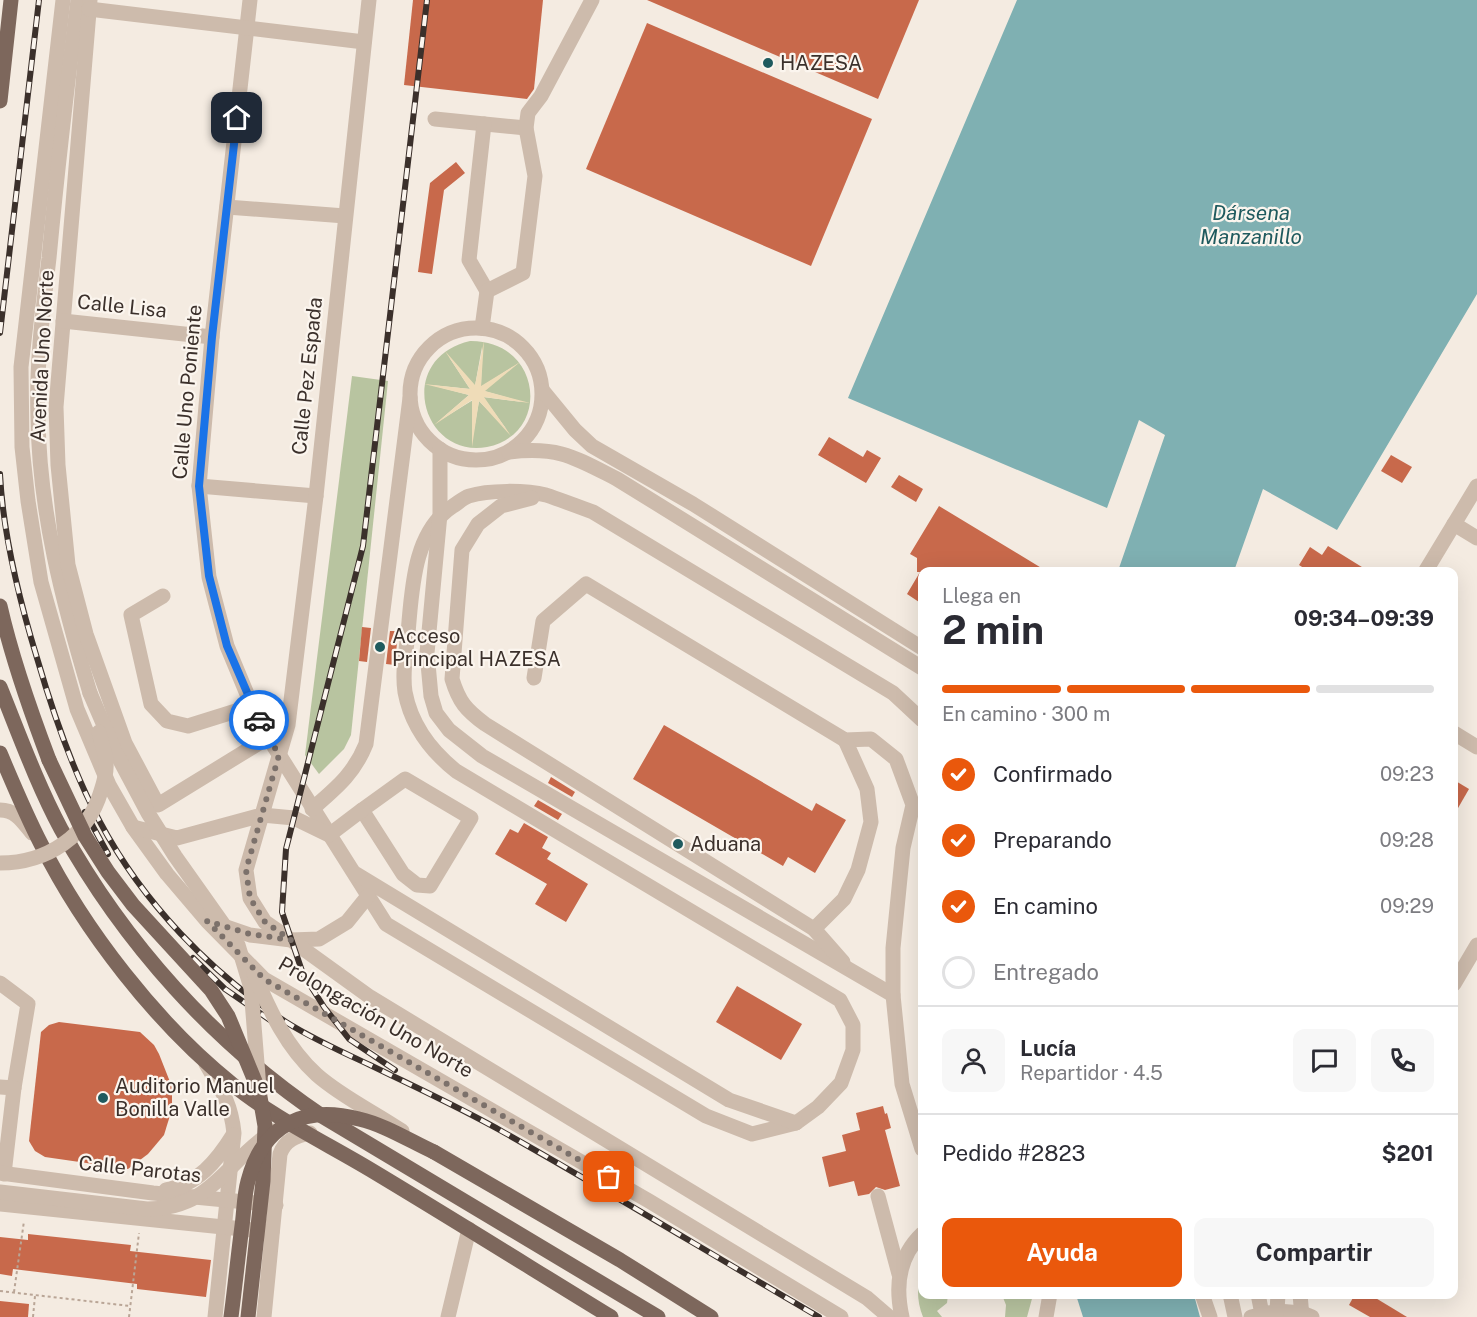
<!DOCTYPE html>
<html lang="es">
<meta charset="utf-8">
<style>
:root{--surface:#fff;--page:#f7f7f7;--text:#2b2b33;--muted:#7c7c81;--line:#e1e1e2;--accent:#ea580c}
body{margin:0;font-family:"Public Sans",sans-serif;background:var(--page);color:var(--text);height:100vh;display:flex;flex-direction:column;font-size:22px;white-space:nowrap}
*{box-sizing:border-box;margin:0}
p{font-size:20px;color:var(--muted)}
.icon{flex:none;width:33px;height:33px;fill:none;stroke:currentColor;stroke-width:2;stroke-linecap:round;stroke-linejoin:round}
.map{position:relative;flex:1;overflow:hidden}
.drawer{position:absolute;left:918px;top:567px;width:540px;height:732px;display:flex;flex-direction:column;background:var(--surface);border-radius:12px;box-shadow:0 6px 24px #0002}
.drawer>*{flex:none}
.pin{position:absolute;display:grid;place-items:center;width:51px;height:51px;color:#fff;margin:-26px;border-radius:12px;box-shadow:0 3px 9px #0006}
.courier{position:absolute;display:grid;place-items:center;width:60px;height:60px;margin:-30px;border:4px solid #1a73e8;border-radius:50%;background:#fff;color:#222;box-shadow:0 2px 8px #0007}
.head em{font-style:normal;font-weight:700}
.head div{display:flex;flex-direction:column-reverse}
.head{display:flex;align-items:center;justify-content:space-between;height:102px;padding:0 24px}
h1{font-size:39px;font-weight:700;line-height:45px}
.bar{display:grid;grid-template-columns:repeat(4,1fr);gap:9px 6px;align-content:center;height:72px;padding:0 24px}
.bar i{height:8px;border-radius:4px;background:var(--line)}
.bar .selected{background:var(--accent)}
.bar p{grid-column:span 4}
.line{display:flex;align-items:center;gap:15px;padding:0 24px;border-top:2px solid var(--line)}
.line div{flex:1}
.round{display:grid;place-items:center;flex:none;width:63px;height:63px;border-radius:12px;background:var(--page)}
ol{padding:0 24px;list-style:none}
li{display:flex;align-items:center;gap:18px;height:66px}
li p{margin-inline-start:auto}
li .icon{padding:6px;border-radius:50%;background:var(--accent);color:#fff;stroke-width:4}
li:last-child{color:var(--muted)}
li i{width:33px;height:33px;border:3px solid var(--line);border-radius:50%}
.primary-button{display:flex;gap:12px;margin-top:auto;padding:12px 24px}
.primary-button a{flex:1;height:69px;border-radius:12px;background:var(--accent);color:#fff;font-size:24px;font-weight:700;line-height:69px;text-align:center}
.primary-button a+a{background:var(--page);color:var(--text)}
.map>svg:first-child{display:block}
.green{fill:#b8c4a0;fill-rule:evenodd}
.sand{fill:#efdcb8}
.water{fill:#7fb0b2}
.building{fill:#c8694b}
.lines{fill:none;stroke-linecap:round;stroke-linejoin:round}
.path{stroke:#b9a596;stroke-width:2;stroke-dasharray:3 3;stroke-linecap:butt}
.minor{stroke:#cdbbac;stroke-width:15}
.major{stroke:#7d675c;stroke-width:15}
.rail-casing{stroke:#3b302b;stroke-width:6}
.rail{stroke:#fbf5ee;stroke-width:4;stroke-dasharray:11;stroke-linecap:butt}
.minor-bridge{stroke:#cdbbac;stroke-width:15}
.major-bridge{stroke:#7d675c;stroke-width:15}
.done{stroke:#7c716b;stroke-width:6;stroke-dasharray:0 10.8}
.route{stroke:#1a73e8;stroke-width:8}
.poi-dot{fill:#1f5a5e;stroke:#fbf5ee;stroke-width:2}
.labels{text-anchor:middle;stroke-width:4.5;stroke-linejoin:round;paint-order:stroke}
.poi-label{font-size:20px;fill:#3b302b;stroke:#fbf5ee;text-anchor:start}
.street-label{font-size:20px;fill:#3b302b;stroke:#fbf5ee}
.water-label{font-size:21px;font-style:italic;fill:#1f5a5e;stroke:#fbf5ee}
</style>
<div class="map">
<svg width="1477" height="1317" viewBox="0 0 1477 1317">
<rect width="100%" height="100%" fill="#f4ebe1"/>
<!-- green -->
<g class="green">
<path d="M470 341C542 340 552 434 487 447 422 459 394 359 470 341ZM482 347 481 387 514 366 484 391 523 402 483 397 507 430 479 401 472 441 473 400 439 421 469 395 431 385 470 389 449 357 475 386Z"/>
<polygon points="352,376 388,381 351,735 344,749 319,774 305,755"/>
<path d="M922 1266V1294L948 1295 947 1303 937 1311 942 1317H923C916 1299 917 1285 922 1266Z"/>
<polygon points="1002,1295 1033,1295 1027,1317 1005,1317 1006,1305"/>
</g>
<!-- sand -->
<polygon class="sand" points="484,341 481,386 520,362 485,391 530,403 484,397 511,436 479,401 472,447 472,400 434,425 469,395 424,384 470,389 445,351 475,385"/>
<!-- water -->
<g class="water">
<polygon points="1017,0 1477,0 1477,294 1337,530 1263,489 1234,571 1118,571 1165,435 1139,420 1107,508 848,398"/>
<polygon points="1076,1295 1194,1295 1200,1317 1083,1317"/>
</g>
<!-- building -->
<g class="building">
<polygon points="413,0 543,0 534,89 527,99 404,85"/>
<polygon points="647,0 919,0 878,99"/>
<polygon points="647,23 872,119 811,266 586,169"/>
<polygon points="456,162 465,173 444,190 432,274 418,272 430,183"/>
<polygon points="829,437 863,457 867,450 881,458 866,483 818,455"/>
<polygon points="1391,455 1412,467 1402,483 1381,471"/>
<polygon points="899,475 923,489 916,502 891,487"/>
<polygon points="939,506 1048,572 922,572 922,604 907,594 920,572 917,572 917,558 910,554"/>
<polygon points="1328,546 1370,572 1310,572 1299,565 1310,547 1322,555"/>
<polygon points="362,627 371,628 367,662 359,661"/>
<polygon points="390,631 398,631 395,665 386,664"/>
<polygon points="664,725 812,811 816,803 846,820 815,873 788,857 783,866 633,779"/>
<polygon points="551,777 575,792 572,797 548,783"/>
<polygon points="1454,780 1469,789 1454,815"/>
<polygon points="538,800 562,814 558,820 534,806"/>
<polygon points="524,823 548,837 542,848 551,853 547,859 588,884 566,922 535,904 547,884 495,854 510,829 518,833"/>
<polygon points="737,986 802,1024 781,1060 716,1022"/>
<polygon points="59,1022 140,1032 154,1045 159,1054 172,1087 172,1109 164,1135 148,1154 128,1169 45,1157 35,1151 29,1141 41,1032 49,1025"/>
<polygon points="883,1106 885,1114 887,1113 891,1128 885,1130 900,1186 885,1190 876,1187 869,1194 858,1196 854,1181 829,1187 822,1157 846,1151 842,1135 860,1130 856,1113"/>
<polygon points="28,1234 131,1245 130,1251 211,1260 206,1297 137,1289 137,1284 13,1269 12,1276 0,1274 0,1237 28,1240"/>
<polygon points="1355,1294 1369,1294 1407,1317 1370,1317 1349,1305"/>
<polygon points="0,1301 29,1304 28,1317 0,1317"/>
</g>
<g class="lines">
<!-- path -->
<g class="path">
<polyline points="0,1291 130,1306"/>
<polyline points="14,1292 24,1221"/>
<polyline points="33,1317 35,1296"/>
<polyline points="129,1317 139,1233"/>
</g>
<!-- minor -->
<g class="minor">
<polyline points="63,0 21,367 22,447 28,501 41,582 77,709 109,785 133,827 167,874 207,921 264,979 649,1201 841,1317"/>
<path d="M78 0C67 86 57 172 49 258 43 310 36 364 38 417 39 511 63 603 90 693"/>
<polyline points="90,0 56,407 58,465 68,565 86,634 125,743 158,805 277,732"/>
<path d="M250 0 212 337 199 486 209 577 227 646 252 706 268 737 386 924 706 1116 752 1134 796 1123 818 1107 841 1083 853 1050V1025L840 1000 456 771C431 751 411 724 405 692 402 673 406 652 408 633 412 590 413 532 453 506 458 503 463 498 469 496 488 490 526 490 546 495 561 500 577 506 593 512L893 693 922 720"/>
<polyline points="89,9 364,42"/>
<polyline points="435,119 526,128"/>
<polyline points="484,124 469,260 487,291"/>
<polyline points="227,207 345,216"/>
<polyline points="63,321 212,337"/>
<circle cx="476" cy="394" r="66"/>
<polyline points="482,328 487,291 523,273 535,176 526,128 528,113 541,96 592,0"/>
<polyline points="543,391 575,430 592,446 693,504 922,648"/>
<polyline points="440,449 440,514 427,653 431,696 436,713 449,730 482,756 893,995"/>
<path d="M509 452C558 446 574 457 617 479L922 668"/>
<polyline points="199,486 316,496"/>
<path d="M532 498 501 506 478 524 462 550 452 679C459 702 466 710 485 724L814 929 843 962"/>
<polyline points="1454,524 1477,538"/>
<polyline points="1425,572 1477,486"/>
<polyline points="163,596 131,615 151,704 167,721 188,726 252,706"/>
<polyline points="534,678 543,621 586,584 845,740 871,739 896,759 913,805 903,848 893,948 893,995 902,1084 922,1149"/>
<polyline points="1454,733 1477,747"/>
<polygon points="405,779 471,818 430,886 417,885 403,874 362,810"/>
<path d="M312 809C336 788 354 774 366 744L410 398"/>
<path d="M0 810C16 810 23 822 32 833"/>
<polyline points="133,827 177,838 262,815 294,818 329,835 362,810"/>
<polyline points="356,874 729,1100 796,1123"/>
<polyline points="368,896 347,922 319,939 291,940 265,922 250,898 246,870 288,725 316,496 369,0"/>
<polyline points="218,924 250,935 291,940 370,997 867,1298 889,1317"/>
<polyline points="814,929 844,899 858,870 871,822 867,789 845,740"/>
<polyline points="0,983 28,1004 14,1088"/>
<polyline points="1454,984 1477,945"/>
<path d="M206 1064C221 1089 231 1103 234 1133L215 1317"/>
<polyline points="0,1087 14,1088 4,1174"/>
<polyline points="0,1173 153,1193 276,1205"/>
<path d="M166 1190C197 1185 217 1161 233 1135"/>
<polyline points="878,1196 899,1274"/>
<polyline points="0,1204 272,1232"/>
<polyline points="1202,1294 1210,1317"/>
<polyline points="1230,1294 1235,1317"/>
<polyline points="1258,1294 1262,1314"/>
<polyline points="1300,1294 1302,1317"/>
<polyline points="1277,1311 1302,1313 1312,1317"/>
<path d="M264 1317 280 1154C285 1140 296 1136 310 1133"/>
<polyline points="448,1317 469,1229"/>
<path d="M902 1317C895 1286 898 1257 922 1234"/>
<polyline points="1046,1317 1050,1294"/>
<polyline points="1251,1317 1277,1311 1278,1294"/>
</g>
<!-- major -->
<g class="major">
<polyline points="0,101 11,0"/>
<path d="M0 606C12 659 30 710 49 760"/>
<path d="M0 687C19 734 37 784 61 829 124 943 215 1044 322 1116L658 1317"/>
<path d="M0 753C13 784 26 815 41 844 84 930 157 1024 232 1084 272 1117 326 1143 371 1170 451 1218 531 1268 611 1317"/>
<polyline points="434,1152 620,1260 711,1317"/>
</g>
<defs>
<g id="rail">
<polyline points="0,333 39,0"/>
<path d="M0 474C3 536 19 599 37 658 53 713 73 772 100 822 143 903 210 972 286 1022 313 1039 342 1052 370 1065 415 1087 461 1108 505 1133 610 1192 714 1256 819 1317"/>
<polyline points="85,812 108,854"/>
<polyline points="193,958 225,989 270,1020"/>
<polyline points="395,1070 349,1039 324,1007 303,974 282,912 286,849 363,546 427,0"/>
</g>
</defs>
<!-- rail casing -->
<use href="#rail" class="rail-casing"/>
<!-- rail -->
<use href="#rail" class="rail"/>
<!-- minor-bridge -->
<g class="minor-bridge">
<polyline points="90,693 115,751 148,813 175,856 238,945 251,988 259,1088"/>
<path d="M0 863C47 863 88 836 101 791 104 782 107 772 106 763 106 753 101 742 99 732"/>
<path d="M254 974C270 1011 286 1047 317 1075 342 1097 374 1112 402 1131"/>
<path d="M0 1192 147 1209C213 1208 224 1163 273 1131"/>
</g>
<!-- major-bridge -->
<g class="major-bridge">
<polyline points="49,760 85,836 108,872 133,905 211,990 228,1016 259,1091 265,1126 263,1181 248,1317"/>
<path d="M231 1317C235 1287 238 1256 242 1226 244 1212 244 1195 248 1181 263 1124 304 1105 359 1119 385 1125 410 1141 434 1152"/>
</g>
</g>
<g class="lines">
<!-- done -->
<polyline class="done" points="259,720 279,755 246,870 250,898 265,922 291,940 250,934 207,921 264,979 609,1177"/>
<!-- route -->
<polyline class="route" points="237,118 212,337 199,486 209,576 227,646 259,720"/>
</g>
<!-- markers -->
<g class="poi-dot">
<circle cx="768" cy="63" r="6"/>
<circle cx="380" cy="647" r="6"/>
<circle cx="678" cy="844" r="6"/>
<circle cx="103" cy="1098" r="6"/>
</g>
<g class="labels">
<!-- poi labels -->
<g class="poi-label">
<text x="780" y="70">HAZESA</text>
<text x="392" y="643">Acceso<tspan x="392" dy="23">Principal HAZESA</tspan></text>
<text x="690" y="851">Aduana</text>
<text x="115" y="1093">Auditorio Manuel<tspan x="115" dy="23">Bonilla Valle</tspan></text>
</g>
<!-- street labels -->
<g class="street-label">
<text transform="translate(122 306) rotate(6)" y="7">Calle Lisa</text>
<text transform="translate(42 356) rotate(-87)" y="7">Avenida Uno Norte</text>
<text transform="translate(307 376) rotate(-84)" y="7">Calle Pez Espada</text>
<text transform="translate(187 392) rotate(-85)" y="7">Calle Uno Poniente</text>
<text transform="translate(376 1017) rotate(30)" y="7">Prolongación Uno Norte</text>
<text transform="translate(140 1169) rotate(6)" y="7">Calle Parotas</text>
</g>
<!-- water labels -->
<g class="water-label">
<text x="1251" y="220">Dársena<tspan x="1251" dy="24">Manzanillo</tspan></text>
</g>
</g>
</svg>
<div class="pin" style="left:609px;top:1177px;background:#ea580c"><svg class="icon" aria-label="bag" viewBox="0 0 24 24"><path d="M5 8h14l-1 12H6zM9 8a3 3 0 0 1 6 0"/></svg></div>
<div class="pin" style="left:237px;top:118px;background:#1f2937"><svg class="icon" aria-label="home" viewBox="0 0 24 24"><path d="M3 11l9-7 9 7M6 9v11h12V9"/></svg></div>
<div class="courier" style="left:259px;top:720px"><svg class="icon" aria-label="car" viewBox="0 0 24 24"><path d="M5 17H2v-5l4-1 3-4h7l3 4 3 1v5h-3M9 17h6M6 11h13"/><circle cx="7" cy="17" r="2"/><circle cx="17" cy="17" r="2"/></svg></div>
<section class="drawer">
<div class="head"><div><h1>2 min</h1><p>Llega en</p></div><em>09:34–09:39</em></div>
<div class="bar"><i class="selected"></i><i class="selected"></i><i class="selected"></i><i></i><p>En camino · 300 m</p></div>
<ol>
<li><svg class="icon" aria-label="check" viewBox="0 0 24 24"><path d="M5 12l5 5 9-10"/></svg>Confirmado<p>09:23</p></li>
<li><svg class="icon" aria-label="check" viewBox="0 0 24 24"><path d="M5 12l5 5 9-10"/></svg>Preparando<p>09:28</p></li>
<li><svg class="icon" aria-label="check" viewBox="0 0 24 24"><path d="M5 12l5 5 9-10"/></svg>En camino<p>09:29</p></li>
<li><i></i>Entregado</li>
</ol>
<div class="line" style="height:108px"><a class="round"><svg class="icon" aria-label="person" viewBox="0 0 24 24"><circle cx="12" cy="8" r="4"/><path d="M4 21q1-7 8-7t8 7"/></svg></a><div><b>Lucía</b><p>Repartidor · 4.5</p></div><a class="round"><svg class="icon" aria-label="chat" viewBox="0 0 24 24"><path d="M4 5h16v11H9l-5 4z"/></svg></a><a class="round"><svg class="icon" aria-label="phone" viewBox="0 0 24 24"><path d="M5 4h4l2 5-3 2q2 4 5 5l2-3 5 2v4C11 20 4 13 5 4z"/></svg></a></div>
<div class="line" style="height:78px"><div>Pedido #2823</div><b>$201</b></div>
<div class="primary-button"><a>Ayuda</a><a>Compartir</a></div>
</section>
</div>
